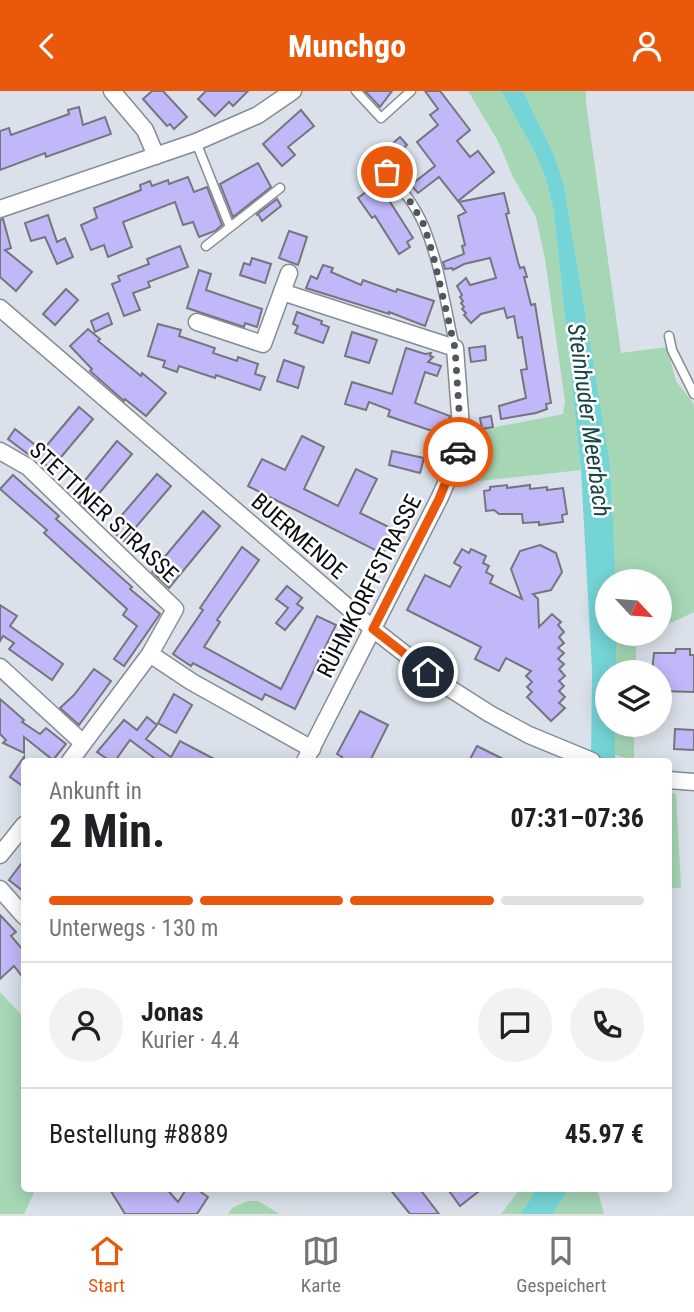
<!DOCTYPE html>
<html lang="de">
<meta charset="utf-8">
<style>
:root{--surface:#fff;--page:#f2f2f2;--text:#202124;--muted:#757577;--line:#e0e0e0;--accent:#ea580c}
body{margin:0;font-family:"Roboto Condensed",sans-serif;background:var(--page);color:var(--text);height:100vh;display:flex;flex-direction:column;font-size:26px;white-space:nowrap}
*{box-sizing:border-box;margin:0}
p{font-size:23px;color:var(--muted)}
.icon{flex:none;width:38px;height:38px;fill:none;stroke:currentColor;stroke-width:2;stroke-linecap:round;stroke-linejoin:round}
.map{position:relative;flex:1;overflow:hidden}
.panel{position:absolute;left:21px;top:667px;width:651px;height:434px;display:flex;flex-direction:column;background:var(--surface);border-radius:7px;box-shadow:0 4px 18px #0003}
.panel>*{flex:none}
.needle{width:46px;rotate:116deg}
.tools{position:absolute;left:595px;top:478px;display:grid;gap:14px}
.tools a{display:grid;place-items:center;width:77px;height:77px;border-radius:50%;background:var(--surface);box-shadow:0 4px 18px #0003;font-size:35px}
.pin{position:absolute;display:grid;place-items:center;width:60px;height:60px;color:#fff;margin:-30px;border:4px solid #fff;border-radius:50%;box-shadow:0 2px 7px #0007}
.courier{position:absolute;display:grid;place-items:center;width:70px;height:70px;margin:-35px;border:5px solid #ea580c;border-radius:50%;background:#fff;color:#222;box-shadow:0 2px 9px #0007}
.headline em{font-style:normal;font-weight:700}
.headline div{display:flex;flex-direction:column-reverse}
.headline{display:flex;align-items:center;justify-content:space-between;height:119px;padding:0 28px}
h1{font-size:46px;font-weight:700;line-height:52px}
.bar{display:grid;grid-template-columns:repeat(4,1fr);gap:10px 7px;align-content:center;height:84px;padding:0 28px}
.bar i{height:9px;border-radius:5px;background:var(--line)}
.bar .active{background:var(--accent)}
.bar p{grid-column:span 4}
.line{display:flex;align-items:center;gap:18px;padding:0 28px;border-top:2px solid var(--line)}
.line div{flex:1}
.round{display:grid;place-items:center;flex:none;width:74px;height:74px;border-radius:37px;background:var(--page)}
header{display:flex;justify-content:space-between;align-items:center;height:91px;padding:0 28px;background:var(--accent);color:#fff;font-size:32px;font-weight:700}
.menu{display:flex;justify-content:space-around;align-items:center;height:98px;border-top:2px solid var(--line);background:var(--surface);font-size:19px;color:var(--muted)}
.menu a{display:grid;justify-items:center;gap:4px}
.menu .active{color:var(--accent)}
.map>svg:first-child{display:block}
.green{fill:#a6d7b5}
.water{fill:#75d5d6}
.building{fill:#c1b8f9;stroke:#76757e;stroke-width:2}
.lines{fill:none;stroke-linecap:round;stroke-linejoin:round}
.lane-casing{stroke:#858c94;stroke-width:11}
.street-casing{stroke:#858c94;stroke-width:19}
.lane{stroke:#fff;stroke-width:8}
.street{stroke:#fff;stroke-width:16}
.done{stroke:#53575c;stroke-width:7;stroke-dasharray:0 12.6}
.route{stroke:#ea580c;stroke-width:9}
.labels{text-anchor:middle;stroke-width:5;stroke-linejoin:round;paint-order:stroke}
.street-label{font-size:23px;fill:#0b0d10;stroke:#fff}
.water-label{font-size:24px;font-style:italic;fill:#184545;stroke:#fff}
</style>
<header><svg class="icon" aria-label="back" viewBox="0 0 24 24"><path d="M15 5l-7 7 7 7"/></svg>Munchgo<svg class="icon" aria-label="person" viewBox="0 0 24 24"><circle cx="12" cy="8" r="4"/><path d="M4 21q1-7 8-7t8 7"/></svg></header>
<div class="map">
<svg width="694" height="1123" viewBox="0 0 694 1123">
<rect width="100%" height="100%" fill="#dae1ea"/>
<!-- green -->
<g class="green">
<polygon points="468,0 501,0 534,60 546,87 554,122 581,379 470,391 470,341 563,323 565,311 545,168 536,126 513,86 498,50"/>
<polygon points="523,0 586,0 586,12 621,262 667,256 676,290 694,313 694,521 660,537 660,490 616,490 610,373 564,94 555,66"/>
<polygon points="616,543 646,543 636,547 636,581 616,581"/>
<polygon points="615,634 634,634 634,669 615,664"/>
<polygon points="669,701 676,703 681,797 669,797"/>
<polygon points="0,901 24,927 24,1097 36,1097 24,1123 0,1123"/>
<polygon points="521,1097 538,1097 520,1123 501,1123"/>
<polygon points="569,1097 597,1097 604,1123 553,1123"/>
<polygon points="248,1110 258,1110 280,1123 228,1123 232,1117"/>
</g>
<!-- water -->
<g class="water">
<polygon points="501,0 523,0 555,66 564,94 610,373 616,490 607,490 607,542 616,543 616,581 607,581 607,634 615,634 615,670 591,670 592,580 581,379 554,122 546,87 534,60"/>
<polygon points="538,1097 569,1097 553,1123 520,1123"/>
</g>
<!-- building -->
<g class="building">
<polygon points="152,0 163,0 187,26 174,38 170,33 167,35 143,8"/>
<polygon points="206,0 248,0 233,15 229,11 215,25 198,8"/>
<polygon points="365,0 392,0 380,16"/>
<polygon points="425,0 440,0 470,39 457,50 470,66 478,60 494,81 458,110 439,86 418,102 411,94 435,75 417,51 438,34 430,24 438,18"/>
<polygon points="79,16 83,34 105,26 111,43 46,66 45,62 0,79 0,40 9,37 11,44 69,23 68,19"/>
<polygon points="301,19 314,35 288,56 295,64 282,75 263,53"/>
<polygon points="400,46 407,54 390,70 382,62"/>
<polygon points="258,72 271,96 233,126 220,93"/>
<polygon points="188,86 194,101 207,96 222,134 215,140 199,146 193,131 183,134 175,111 123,131 132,156 108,166 104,154 91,159 81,134 97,127 94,117 141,99 140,94 150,90 152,95 168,89 169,93"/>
<polygon points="378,92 413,147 407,151 410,156 399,163 375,125 372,127 358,107"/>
<polygon points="504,102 509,122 506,123 518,171 520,177 524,176 527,186 524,186 531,214 535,213 551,312 546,313 547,318 536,322 501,328 499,315 526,307 521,279 527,278 522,246 518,247 514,225 507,227 504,217 481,223 471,232 464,224 466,222 462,218 464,216 461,212 463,210 460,206 462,204 457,195 466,187 470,194 496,187 490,167 464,173 453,179 452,177 445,178 443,171 464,163 462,155 465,154 458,125 466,121 459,111"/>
<polygon points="277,108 281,115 262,130 258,123 256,124"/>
<polygon points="48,124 57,151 65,147 73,166 57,173 45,146 31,150 25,132"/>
<polygon points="3,128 11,157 5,159 32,181 16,200 0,186 0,129"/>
<polygon points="289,140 307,146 298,174 279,167"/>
<polygon points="180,155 188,176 148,191 150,196 133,202 140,219 124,225 112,193 120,190 118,185 149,173 147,168"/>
<polygon points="252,167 271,173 265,192 240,184 244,172 250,174"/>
<polygon points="323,174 333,177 331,181 361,194 363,189 396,201 397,198 434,210 425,235 389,221 389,223 306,197 311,185 317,188"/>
<polygon points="199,179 211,183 206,199 262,218 257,236 245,232 244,236 187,217"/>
<polygon points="66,198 78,209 55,234 43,223"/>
<polygon points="297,221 322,230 321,233 329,236 323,252 295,242 298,235 293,233"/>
<polygon points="108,222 112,233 95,241 91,230"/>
<polygon points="158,233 181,239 179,245 215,257 213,262 237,270 238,266 258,273 255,283 265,286 260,299 216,284 215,287 179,275 177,281 163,276 165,270 148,265"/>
<polygon points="88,238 100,248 98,250 141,285 142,282 166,302 146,325 125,308 124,310 90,280 92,278 70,255"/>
<polygon points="352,241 377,249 369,272 345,265"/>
<polygon points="485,255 486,269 471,271 469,257"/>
<polygon points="406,257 425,263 431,262 430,265 433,266 428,271 441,275 437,285 425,281 415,312 450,325 444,344 388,325 390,319 369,311 366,319 345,313 352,291 392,303"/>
<polygon points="284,269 304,276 298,297 277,290"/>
<polygon points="79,316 93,328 51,378 37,366"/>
<polygon points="491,325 493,336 482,338 480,327"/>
<polygon points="15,338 39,357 32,366 8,348"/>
<polygon points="302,345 324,356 304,398 338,415 356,378 377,388 360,422 395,439 383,463 248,395 262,368 285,379"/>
<polygon points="117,350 132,363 86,418 73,404"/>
<polygon points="392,360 424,367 420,382 389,374"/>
<polygon points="157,383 171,395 124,450 110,438"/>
<polygon points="13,384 59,425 56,428 132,496 130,498 160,523 124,575 114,568 137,535 123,524 127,518 44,442 47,439 0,398"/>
<polygon points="507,394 507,397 530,394 530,398 547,396 547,399 563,397 567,423 562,424 563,431 539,434 539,431 523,432 522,423 499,423 494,419 486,420 484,400 490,399 490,396"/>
<polygon points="203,420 220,435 169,497 152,481"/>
<polygon points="540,454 556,462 562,481 551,499 533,503 538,508 539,536 552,523 561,531 558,534 564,541 559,546 564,552 558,557 564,562 558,568 564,573 559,578 565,585 559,590 564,595 559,600 565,606 559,612 565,617 551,630 527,606 532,601 527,596 532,591 526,585 531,580 506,567 499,580 475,568 481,556 407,519 425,484 450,496 461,476 454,472 462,458 469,462 471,458 486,465 483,472 489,475 486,481 493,485 490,492 522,508 511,478 520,460"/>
<polygon points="242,456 259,469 217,529 220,531 204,556 281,598 317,525 336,534 295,618 265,603 262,609 193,572 191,575 173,563 203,519 200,517"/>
<polygon points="287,495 302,507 297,513 303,517 285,539 276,532 288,517 276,508"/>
<polygon points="0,514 17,525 10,535 63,573 52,589 9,558 14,552 3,545 0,550"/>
<polygon points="676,558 690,558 690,564 694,564 694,601 660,600 660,581 652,581 654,562 675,562"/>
<polygon points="94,578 111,590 79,634 60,617 74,604"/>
<polygon points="174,603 192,614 176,642 158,632"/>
<polygon points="0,608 24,629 22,631 40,643 46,637 66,653 53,669 24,646 24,662 3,652 6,649 0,643"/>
<polygon points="360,620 388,634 370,670 339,670 342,666 337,663"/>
<polygon points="147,626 157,634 146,648 171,666 180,650 218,670 158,670 130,649 115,670 110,670 97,661 124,629 137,639"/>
<polygon points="675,638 694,639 694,659 674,658"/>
<polygon points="477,655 507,670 469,670"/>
<polygon points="24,666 24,696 10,686"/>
<polygon points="24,769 24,801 9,789"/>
<polygon points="0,824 16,841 11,845 24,860 24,888 14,875 0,888"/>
<polygon points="109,1097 166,1097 178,1111 187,1097 195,1097 208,1106 197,1123 125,1123"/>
<polygon points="389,1097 419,1097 439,1123 410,1123"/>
<polygon points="447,1097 483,1097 460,1115"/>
</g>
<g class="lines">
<defs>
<g id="lane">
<polyline points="356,0 381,27 411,0"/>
<polyline points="196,51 230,136"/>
<path d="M373 64C391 86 413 108 424 135 440 173 446 217 455 257"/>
<polyline points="206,155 280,97"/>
<polyline points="669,245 672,259 694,303"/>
</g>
<g id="street">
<polyline points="112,0 145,39 156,65"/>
<polyline points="0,118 196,51 258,24 293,0"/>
<polyline points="289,182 282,201 455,257 462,349 456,370 439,408 305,670"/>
<polyline points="0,217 373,538 446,595 490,623 529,644 592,670"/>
<polyline points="197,231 263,253 282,201"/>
<polyline points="0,360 28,376 175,518 150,563 70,670"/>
<polyline points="150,563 192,591 312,658"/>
<polyline points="0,576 83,652"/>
<polyline points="668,689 694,691"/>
<polyline points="0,764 24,734"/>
<polyline points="0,798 24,825"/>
</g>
</defs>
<!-- lane casing -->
<use href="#lane" class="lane-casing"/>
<!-- street casing -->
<use href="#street" class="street-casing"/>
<!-- lane -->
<use href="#lane" class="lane"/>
<!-- street -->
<use href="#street" class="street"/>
</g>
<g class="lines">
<!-- done -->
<polyline class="done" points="387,81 412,113 424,134 433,164 455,257 461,349 458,361"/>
<!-- route -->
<polyline class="route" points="428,581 373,538 439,408 458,361"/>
</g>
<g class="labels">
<!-- street labels -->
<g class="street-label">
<text transform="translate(104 421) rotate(43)" y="8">STETTINER STRASSE</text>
<text transform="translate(299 445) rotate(41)" y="8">BUERMENDE</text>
<text transform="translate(369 495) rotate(-63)" y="8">RÜHMKORFFSTRASSE</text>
</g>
<!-- water labels -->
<g class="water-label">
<text transform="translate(589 329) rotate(82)" y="8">Steinhuder Meerbach</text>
</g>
</g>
</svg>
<div class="tools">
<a><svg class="needle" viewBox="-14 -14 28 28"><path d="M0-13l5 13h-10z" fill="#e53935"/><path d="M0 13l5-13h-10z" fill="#757577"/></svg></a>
<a><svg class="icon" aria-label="layers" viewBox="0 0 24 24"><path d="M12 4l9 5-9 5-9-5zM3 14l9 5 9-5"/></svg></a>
</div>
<div class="pin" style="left:387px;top:81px;background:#ea580c"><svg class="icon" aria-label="bag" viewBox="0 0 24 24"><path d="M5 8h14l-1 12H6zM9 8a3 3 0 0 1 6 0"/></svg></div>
<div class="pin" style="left:428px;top:581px;background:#1f2937"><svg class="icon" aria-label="home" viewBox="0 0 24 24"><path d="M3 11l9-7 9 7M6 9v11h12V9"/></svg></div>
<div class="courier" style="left:458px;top:361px"><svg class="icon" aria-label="car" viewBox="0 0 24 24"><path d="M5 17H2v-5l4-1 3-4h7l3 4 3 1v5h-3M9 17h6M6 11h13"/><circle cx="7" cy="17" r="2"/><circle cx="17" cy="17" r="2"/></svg></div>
<section class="panel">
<div class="headline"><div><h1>2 Min.</h1><p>Ankunft in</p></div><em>07:31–07:36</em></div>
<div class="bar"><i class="active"></i><i class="active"></i><i class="active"></i><i></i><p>Unterwegs · 130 m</p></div>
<div class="line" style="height:126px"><a class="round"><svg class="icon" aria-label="person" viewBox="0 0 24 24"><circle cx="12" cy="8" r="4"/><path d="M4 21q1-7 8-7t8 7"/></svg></a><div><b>Jonas</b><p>Kurier · 4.4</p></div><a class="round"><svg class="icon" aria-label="chat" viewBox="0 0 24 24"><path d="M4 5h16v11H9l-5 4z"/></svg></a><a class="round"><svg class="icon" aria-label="phone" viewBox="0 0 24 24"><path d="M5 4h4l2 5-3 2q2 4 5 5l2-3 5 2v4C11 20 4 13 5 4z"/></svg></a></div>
<div class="line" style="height:91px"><div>Bestellung #8889</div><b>45.97 €</b></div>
</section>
</div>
<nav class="menu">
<a class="active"><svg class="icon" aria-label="home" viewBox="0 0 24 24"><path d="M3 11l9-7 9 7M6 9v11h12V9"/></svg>Start</a>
<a><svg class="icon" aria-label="map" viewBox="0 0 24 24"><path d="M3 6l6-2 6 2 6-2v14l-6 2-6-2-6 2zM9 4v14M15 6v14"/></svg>Karte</a>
<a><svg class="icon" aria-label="saved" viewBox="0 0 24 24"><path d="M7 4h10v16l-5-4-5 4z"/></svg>Gespeichert</a>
</nav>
